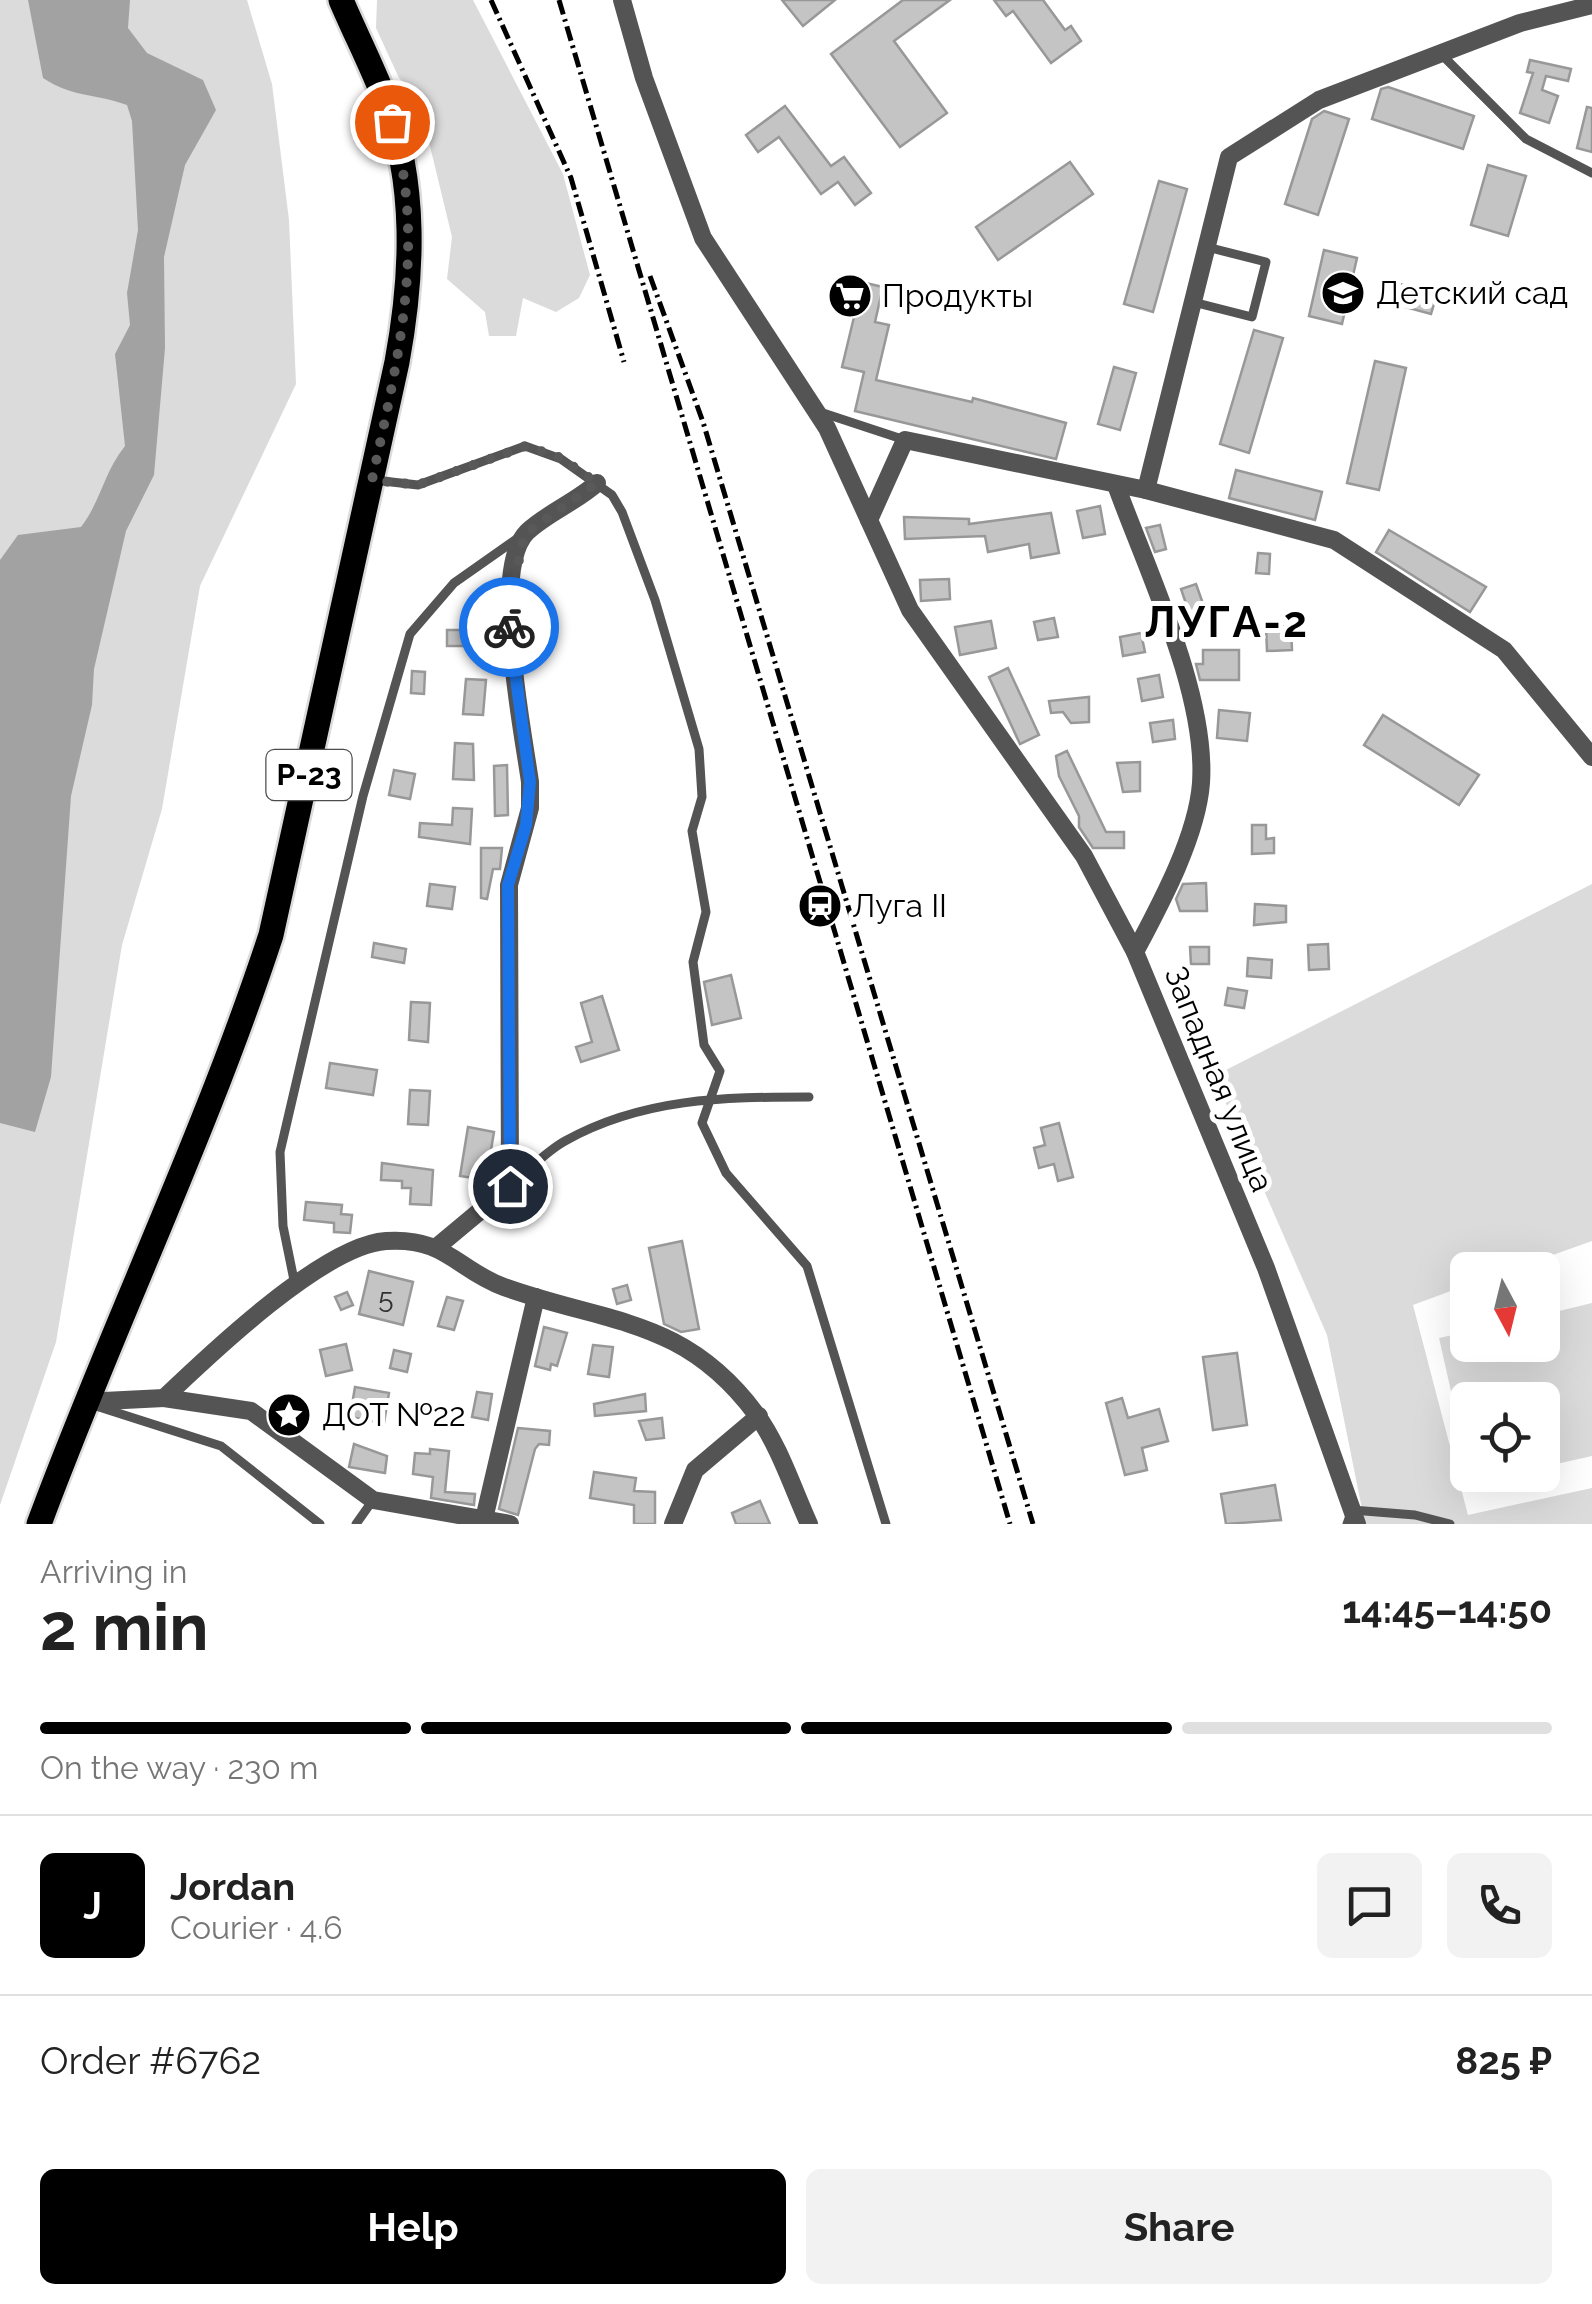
<!DOCTYPE html>
<meta charset="utf-8">
<style>
:root{--surface:#fff;--page:#f2f2f2;--text:#222;--muted:#767676;--line:#e0e0e0;--accent:#000}
body{margin:0;font-family:Raleway,sans-serif;background:var(--page);color:var(--text);height:100vh;display:flex;flex-direction:column;font-size:38px;white-space:nowrap}
*{box-sizing:border-box;margin:0}
p{font-size:32px;color:var(--muted)}
.icon{flex:none;width:55px;height:55px;fill:none;stroke:currentColor;stroke-width:2;stroke-linecap:round;stroke-linejoin:round}
.map{position:relative;height:1524px;overflow:hidden}
.sheet{display:flex;flex-direction:column;background:var(--surface);flex:1}
.sheet>*{flex:none}
.needle{width:65px;rotate:173deg}
.fabs{position:absolute;left:1450px;top:1252px;display:grid;gap:20px}
.fabs a{display:grid;place-items:center;width:110px;height:110px;border-radius:15px;background:var(--surface);box-shadow:0 10px 40px #0002;font-size:50px}
.pin{position:absolute;display:grid;place-items:center;width:85px;height:85px;color:#fff;margin:-42px;border:5px solid #fff;border-radius:50%;box-shadow:0 2px 10px #0007}
.courier{position:absolute;display:grid;place-items:center;width:100px;height:100px;margin:-50px;border:8px solid #1a73e8;border-radius:50%;background:#fff;color:#222;box-shadow:0 2px 12px #0007}
.headline em{font-style:normal;font-weight:700}
.headline div{display:flex;flex-direction:column-reverse}
.headline{display:flex;align-items:center;justify-content:space-between;height:170px;padding:0 40px}
h1{font-size:65px;font-weight:700;line-height:75px}
.bar{display:grid;grid-template-columns:repeat(4,1fr);gap:15px 10px;align-content:center;height:120px;padding:0 40px}
.bar i{height:12px;border-radius:8px;background:var(--line)}
.bar .selected{background:var(--accent)}
.bar p{grid-column:span 4}
.line{display:flex;align-items:center;gap:25px;padding:0 40px;border-top:2px solid var(--line)}
.line div{flex:1}
.round{display:grid;place-items:center;flex:none;width:105px;height:105px;border-radius:15px;background:var(--page)}
.button{display:flex;gap:20px;margin-top:auto;padding:20px 40px}
.button a{flex:1;height:115px;border-radius:15px;background:var(--accent);color:#fff;font-size:40px;font-weight:700;line-height:115px;text-align:center}
.button a+a{background:var(--page);color:var(--text)}
.map>svg:first-child{display:block}
.green{fill:#dbdbdb}
.water{fill:#a2a2a2}
.building{fill:#c4c4c4;stroke:#989898;stroke-width:2.5}
.lines{fill:none;stroke-linecap:round;stroke-linejoin:round}
.primary-casing{stroke:#dbdbdb;stroke-width:30}
.lane{stroke:#545454;stroke-width:9}
.street{stroke:#545454;stroke-width:18}
.primary{stroke:#000;stroke-width:25}
.rail{stroke:#000;stroke-width:5;stroke-dasharray:15 5 2.5 5;stroke-linecap:butt}
.done{stroke:#595959;stroke-width:10;stroke-dasharray:0 18}
.route{stroke:#1a73e8;stroke-width:12}
.labels{text-anchor:middle;stroke-width:10;stroke-linejoin:round;paint-order:stroke}
.number-label{font-size:28px;fill:#313131}
.shield{fill:#fff;stroke:#4c4c4c;stroke-width:2.5}
.shield-label{font-size:30px;font-weight:bold;fill:#000}
.poi-label{font-size:32px;fill:#000;stroke:#fff;text-anchor:start}
.street-label{font-size:32px;fill:#000;stroke:#fff}
.district-label{font-size:42px;font-weight:bold;letter-spacing:2.5px;fill:#000;stroke:#fff}
</style>
<div class="map">
<svg width="1592" height="1524" viewBox="0 0 1592 1524">
<rect width="100%" height="100%" fill="#fff"/>
<!-- green -->
<g class="green">
<polygon points="0,0 247,0 272,84 289,220 296,384 200,586 162,809 122,945 56,1342 0,1505"/>
<polygon points="377,0 473,0 563,174 590,275 579,298 556,312 523,298 516,336 489,336 485,312 447,279 452,237 429,142 415,94 399,78 376,28"/>
<polygon points="1592,884 1592,1241 1511,1270 1468,1270 1467,1285 1413,1305 1468,1515 1592,1488 1592,1524 1365,1524 1327,1335 1214,1076"/>
<polygon points="1592,1303 1592,1456 1543,1467 1542,1400 1468,1400 1467,1462 1439,1338 1467,1332 1468,1345 1542,1345 1543,1315"/>
</g>
<!-- water -->
<path class="water" d="M28 0H130L128 28 147 53 203 80 216 110 185 165 164 257 165 348 154 475 126 531 94 669 92 705 71 796 51 1077 35 1132 0 1123V560L18 535 81 527C102 499 103 474 125 446L115 354 130 325 127 293 138 230 132 121 127 105C94 93 74 98 43 78Z"/>
<!-- building -->
<g class="building">
<polygon points="782,0 835,0 803,26"/>
<polygon points="903,0 950,0 894,41 947,113 900,147 831,54"/>
<polygon points="994,0 1043,0 1065,30 1071,26 1081,41 1051,63 1013,11 1006,16"/>
<polygon points="1530,60 1571,69 1568,81 1546,76 1542,90 1558,96 1549,123 1520,113 1533,73 1527,72"/>
<polygon points="1388,87 1474,116 1463,149 1372,119 1381,89"/>
<polygon points="785,106 831,166 844,157 871,193 855,205 838,182 821,194 779,137 758,152 746,135"/>
<polygon points="1587,107 1592,108 1592,152 1577,148"/>
<polygon points="1324,111 1349,119 1318,215 1285,204 1312,119"/>
<polygon points="1070,162 1093,194 998,260 976,227"/>
<polygon points="1488,165 1526,176 1508,236 1471,225"/>
<polygon points="1159,181 1187,189 1153,312 1124,304"/>
<polygon points="1324,250 1357,258 1342,324 1309,316"/>
<polygon points="848,279 883,287 875,322 889,325 876,380 972,402 973,398 1066,423 1056,459 855,411 864,372 842,367 854,317 840,314"/>
<polygon points="1396,283 1437,294 1431,314 1390,303"/>
<polygon points="1254,330 1283,338 1249,453 1220,444"/>
<polygon points="1375,361 1406,368 1379,490 1347,483"/>
<polygon points="1114,367 1136,373 1120,430 1098,424"/>
<polygon points="1236,470 1322,492 1315,520 1229,498"/>
<polygon points="1100,506 1105,534 1083,538 1077,511"/>
<polygon points="1051,513 1059,553 1031,558 1029,544 988,552 985,536 905,539 904,517 969,519 969,524"/>
<polygon points="1160,525 1166,549 1155,552 1146,528"/>
<polygon points="1389,530 1486,587 1470,612 1376,552"/>
<polygon points="1258,553 1270,554 1269,574 1256,573"/>
<polygon points="949,579 950,599 921,601 920,580"/>
<polygon points="1196,584 1206,612 1191,618 1181,589"/>
<polygon points="1054,618 1058,637 1038,640 1034,622"/>
<polygon points="991,621 996,648 960,655 955,627"/>
<polygon points="1291,626 1292,650 1267,651 1266,627"/>
<rect x="447" y="630" width="27" height="16"/>
<polygon points="1141,633 1145,652 1123,656 1120,637"/>
<polygon points="1203,650 1239,650 1239,680 1200,680 1196,664 1203,664"/>
<polygon points="1008,668 1039,735 1020,744 989,677"/>
<polygon points="412,671 425,672 424,694 411,693"/>
<polygon points="1159,675 1163,697 1142,701 1138,679"/>
<polygon points="466,679 486,680 483,715 463,714"/>
<polygon points="1089,697 1089,722 1071,723 1063,712 1051,713 1049,701"/>
<polygon points="1219,710 1250,713 1247,741 1217,738"/>
<polygon points="1383,715 1479,775 1459,805 1364,745"/>
<polygon points="1173,720 1175,739 1153,742 1150,723"/>
<polygon points="455,743 473,744 474,780 453,779"/>
<polygon points="1067,751 1106,832 1124,832 1124,848 1093,848 1079,827 1079,816 1059,776 1056,756"/>
<polygon points="1140,762 1140,791 1123,792 1117,763"/>
<polygon points="507,765 508,815 495,816 494,766"/>
<polygon points="394,770 415,774 410,799 389,795"/>
<polygon points="453,808 472,809 470,844 419,837 420,823 452,825"/>
<polygon points="1252,825 1266,825 1266,839 1274,838 1274,853 1252,854"/>
<polygon points="481,848 502,848 500,869 493,869 487,899 481,898"/>
<polygon points="1206,883 1207,911 1180,911 1176,899 1183,884"/>
<polygon points="430,884 455,887 452,909 427,906"/>
<polygon points="1255,904 1286,906 1286,922 1254,925"/>
<polygon points="374,943 406,949 404,963 372,957"/>
<polygon points="1328,944 1329,969 1309,970 1308,945"/>
<polygon points="1190,947 1209,947 1209,964 1191,964"/>
<polygon points="1248,958 1272,960 1271,978 1247,976"/>
<polygon points="731,975 741,1018 712,1025 704,982"/>
<polygon points="1228,988 1247,991 1244,1008 1225,1005"/>
<polygon points="602,996 619,1050 581,1062 576,1047 592,1042 581,1003"/>
<polygon points="411,1002 430,1003 428,1042 409,1040"/>
<polygon points="330,1063 377,1070 373,1095 326,1088"/>
<polygon points="410,1090 430,1091 428,1125 408,1124"/>
<polygon points="1059,1123 1073,1177 1058,1181 1054,1164 1039,1168 1034,1148 1045,1145 1041,1128"/>
<polygon points="468,1127 494,1132 486,1180 460,1176"/>
<polygon points="382,1163 433,1170 431,1205 410,1204 411,1188 402,1188 402,1181 381,1180"/>
<polygon points="306,1202 342,1205 341,1214 352,1215 350,1233 334,1232 334,1223 304,1220"/>
<polygon points="682,1241 699,1329 681,1332 664,1324 649,1248"/>
<polygon points="369,1271 413,1282 403,1325 359,1314"/>
<polygon points="627,1285 631,1300 617,1304 613,1289"/>
<polygon points="347,1292 353,1305 341,1310 335,1297"/>
<polygon points="447,1297 463,1301 454,1330 438,1326"/>
<polygon points="544,1327 567,1333 557,1366 551,1364 550,1370 535,1366"/>
<polygon points="346,1344 352,1370 326,1376 320,1350"/>
<polygon points="593,1345 613,1347 609,1377 588,1374"/>
<polygon points="394,1350 411,1354 407,1372 390,1368"/>
<polygon points="1237,1353 1247,1425 1213,1430 1203,1357"/>
<polygon points="355,1387 389,1393 384,1423 350,1417"/>
<polygon points="477,1392 492,1394 488,1420 472,1417"/>
<polygon points="645,1394 646,1411 595,1416 594,1404"/>
<polygon points="1122,1398 1128,1418 1159,1409 1168,1441 1142,1448 1147,1470 1125,1475 1106,1403"/>
<polygon points="662,1418 664,1438 646,1440 639,1421"/>
<polygon points="518,1428 550,1431 549,1445 539,1444 535,1449 518,1515 499,1509"/>
<polygon points="354,1444 387,1456 385,1473 349,1467"/>
<polygon points="430,1449 449,1451 445,1492 475,1494 474,1505 431,1498 433,1477 413,1474 415,1453 430,1454"/>
<polygon points="594,1472 636,1478 634,1491 655,1492 655,1524 634,1524 634,1505 590,1498"/>
<polygon points="1275,1485 1281,1520 1226,1524 1221,1494"/>
<polygon points="760,1501 770,1524 736,1524 732,1513"/>
</g>
<g class="lines">
<defs>
<path id="primary" d="M39 1524C112 1327 205 1136 271 935L397 362C413 275 417 183 385 100 372 66 355 33 341 0"/>
</defs>
<!-- primary casing -->
<use href="#primary" class="primary-casing"/>
<!-- lane -->
<g class="lane">
<polyline points="1440,53 1526,139 1592,173"/>
<polyline points="1193,302 1252,317 1266,262 1207,247"/>
<polyline points="817,411 905,440"/>
<polyline points="374,480 418,485 525,446 561,459 612,495 622,512 655,600 699,749 702,797 692,831 706,912 693,962 704,1045 720,1071 702,1123 726,1173 807,1266 886,1524"/>
<path d="M510 1186C528 1171 545 1152 565 1141 642 1098 723 1097 809 1097"/>
<polyline points="295,1285 283,1226 280,1152 363,796 410,634 454,583 518,538"/>
<polyline points="96,1406 221,1446 320,1524"/>
<polyline points="356,1524 373,1500"/>
<polyline points="1347,1524 1352,1510 1415,1515 1450,1524"/>
</g>
<!-- street -->
<g class="street">
<polyline points="622,0 644,78 703,238 827,428 910,610 1084,856 1135,952 1266,1268 1357,1524"/>
<path d="M1116 485C1147 571 1207 693 1201 783 1197 837 1160 905 1135 952"/>
<polyline points="1146,490 1334,540 1504,650 1592,757"/>
<polyline points="869,520 905,440 1146,490 1229,157 1319,100 1520,23 1592,5"/>
<path d="M438 1246 510 1186 509 885 530 808V782C523 731 490 569 527 532 547 513 576 502 597 483"/>
<polyline points="164,1398 251,1411 373,1500 510,1524"/>
<path d="M84 1402 164 1398C210 1354 324 1245 386 1241 446 1237 457 1270 504 1287 607 1324 684 1317 756 1414 779 1445 793 1489 809 1524"/>
<polyline points="484,1519 536,1297"/>
<polyline points="673,1524 695,1470 759,1416"/>
</g>
<!-- primary -->
<use href="#primary" class="primary"/>
<!-- rail -->
<g class="rail">
<polyline points="491,0 571,178 624,362"/>
<polyline points="559,0 1010,1524"/>
<polyline points="650,276 703,422 1033,1524"/>
</g>
</g>
<g class="lines">
<!-- done -->
<path class="done" d="M392 122C427 243 398 360 372 480L418 485 526 446 561 458 597 483 525 534 507 611 509 627"/>
<!-- route -->
<polyline class="route" points="509,627 530,782 526,825 508,885 510,1186"/>
</g>
<!-- icons -->
<defs>
<symbol id="school-disc" viewBox="-11 -11 22 22"><circle r="9.5" fill="#000" stroke="#fff"/><path d="M0-5L7-2L0 1L-7-2ZM-4 1L0 2.5L4 1V4Q0 6-4 4Z" fill="#fff"/></symbol>
<symbol id="supermarket-disc" viewBox="-11 -11 22 22"><circle r="9.5" fill="#000" stroke="#fff"/><path d="M-6-5.5h2.5l.6 2H6L4.5 2H-2.5L-4.4-4H-6ZM-1.5 3.2a1.3 1.3 0 1 0 .1 0ZM3 3.2a1.3 1.3 0 1 0 .1 0Z" fill="#fff"/></symbol>
<symbol id="station-disc" viewBox="-11 -11 22 22"><circle r="9.5" fill="#000" stroke="#fff"/><path d="M-3-6H3Q5-6 5-4V2Q5 4 3 4L4.5 6H3L1.5 4h-3L-3 6H-4.5L-3 4Q-5 4-5 2V-4Q-5-6-3-6ZM-3.5-4v3h7v-3ZM-3.5 1v1.5H-2V1ZM2 1v1.5H3.5V1Z" fill="#fff"/></symbol>
<symbol id="sight-disc" viewBox="-11 -11 22 22"><circle r="9.5" fill="#000" stroke="#fff"/><path d="M0-6L1.8-2.2L6-1.7L2.9 1.2L3.7 5.4L0 3.3L-3.7 5.4L-2.9 1.2L-6-1.7L-1.8-2.2Z" fill="#fff"/></symbol>
</defs>
<g fill-rule="evenodd">
<use href="#school-disc" x="1318" y="268" width="50" height="50"/>
<use href="#supermarket-disc" x="825" y="271" width="50" height="50"/>
<use href="#station-disc" x="795" y="881" width="50" height="50"/>
<use href="#sight-disc" x="264" y="1390" width="50" height="50"/>
</g>
<g class="labels">
<!-- number labels -->
<g class="number-label">
<text x="386" y="1308">5</text>
</g>
<!-- shield labels -->
<rect class="shield" x="266.5" y="750" width="85" height="50" rx="8"/>
<g class="shield-label">
<text x="309" y="785">Р-23</text>
</g>
<!-- poi labels -->
<g class="poi-label">
<text x="1376" y="304">Детский сад</text>
<text x="882" y="307">Продукты</text>
<text x="852" y="917">Луга II</text>
<text x="322" y="1426">ДОТ №22</text>
</g>
<!-- street labels -->
<g class="street-label">
<text transform="translate(1219 1079) rotate(68)" y="11">Западная улица</text>
</g>
<!-- district labels -->
<g class="district-label">
<text x="1227" y="637">ЛУГА-2</text>
</g>
</g>
</svg>
<div class="fabs">
<a><svg class="needle" viewBox="-14 -14 28 28"><path d="M0-13l5 13h-10z" fill="#e53935"/><path d="M0 13l5-13h-10z" fill="#767676"/></svg></a>
<a><svg class="icon" aria-label="locate" viewBox="0 0 24 24"><circle cx="12" cy="12" r="6"/><path d="M12 2v4M12 18v4M2 12h4M18 12h4"/></svg></a>
</div>
<div class="pin" style="left:392px;top:122px;background:#ea580c"><svg class="icon" aria-label="bag" viewBox="0 0 24 24"><path d="M5 8h14l-1 12H6zM9 8a3 3 0 0 1 6 0"/></svg></div>
<div class="pin" style="left:510px;top:1186px;background:#1f2937"><svg class="icon" aria-label="home" viewBox="0 0 24 24"><path d="M3 11l9-7 9 7M6 9v11h12V9"/></svg></div>
<div class="courier" style="left:509px;top:627px"><svg class="icon" aria-label="bike" viewBox="0 0 24 24"><circle cx="6" cy="16" r="4"/><circle cx="18" cy="16" r="4"/><path d="M6 16l4-8h5l3 8M10 8l3 8H6M13 5h3"/></svg></div>
</div>
<section class="sheet">
<div class="headline"><div><h1>2 min</h1><p>Arriving in</p></div><em>14:45–14:50</em></div>
<div class="bar"><i class="selected"></i><i class="selected"></i><i class="selected"></i><i></i><p>On the way · 230 m</p></div>
<div class="line" style="height:180px"><b class="round" style="background:var(--accent);color:#fff">J</b><div><b>Jordan</b><p>Courier · 4.6</p></div><a class="round"><svg class="icon" aria-label="chat" viewBox="0 0 24 24"><path d="M4 5h16v11H9l-5 4z"/></svg></a><a class="round"><svg class="icon" aria-label="phone" viewBox="0 0 24 24"><path d="M5 4h4l2 5-3 2q2 4 5 5l2-3 5 2v4C11 20 4 13 5 4z"/></svg></a></div>
<div class="line" style="height:130px"><div>Order #6762</div><b>825 ₽</b></div>
<div class="button"><a>Help</a><a>Share</a></div>
</section>
